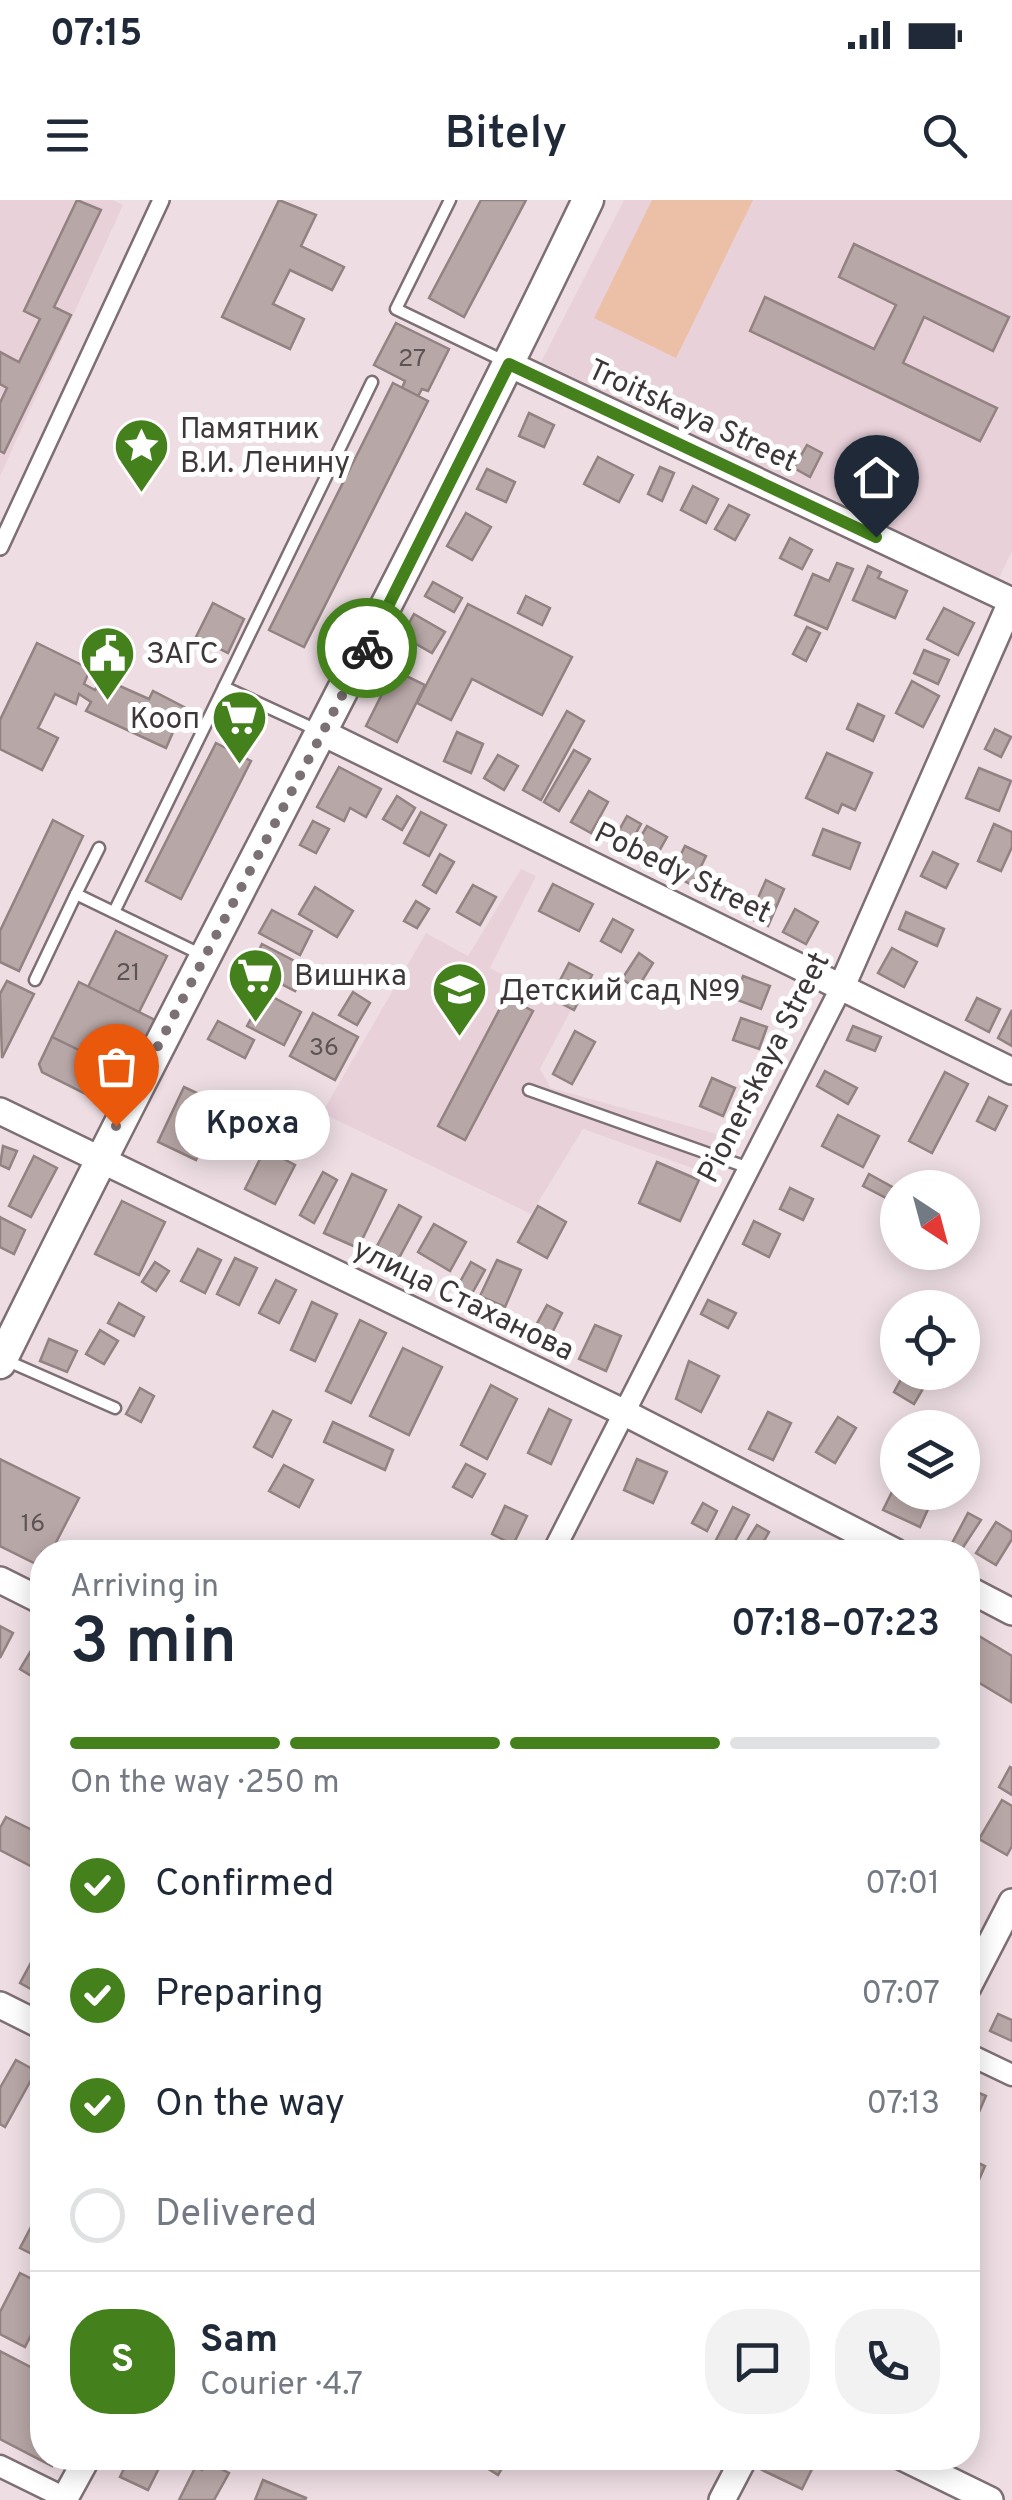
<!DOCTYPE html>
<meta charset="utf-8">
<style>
:root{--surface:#fff;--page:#f2f2f3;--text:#1f2937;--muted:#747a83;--line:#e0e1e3;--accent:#44801c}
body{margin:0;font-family:Overpass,sans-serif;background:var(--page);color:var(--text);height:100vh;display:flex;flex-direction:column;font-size:38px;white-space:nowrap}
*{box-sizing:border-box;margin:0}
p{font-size:32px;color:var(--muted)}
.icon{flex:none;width:55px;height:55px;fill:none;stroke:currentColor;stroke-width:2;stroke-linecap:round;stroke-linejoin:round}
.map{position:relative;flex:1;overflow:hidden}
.sheet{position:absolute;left:30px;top:1340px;width:950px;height:930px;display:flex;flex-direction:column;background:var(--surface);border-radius:40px;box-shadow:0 5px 25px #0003}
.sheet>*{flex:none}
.needle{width:65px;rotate:144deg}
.fabs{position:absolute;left:880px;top:970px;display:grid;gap:20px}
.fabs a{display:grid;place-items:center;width:100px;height:100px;border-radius:50%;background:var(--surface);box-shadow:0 5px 25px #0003;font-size:50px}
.pin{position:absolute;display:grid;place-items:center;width:85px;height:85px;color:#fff;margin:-102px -42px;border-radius:50% 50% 50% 0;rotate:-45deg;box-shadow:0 0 10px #0007}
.pin .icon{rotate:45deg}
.courier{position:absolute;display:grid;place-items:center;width:100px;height:100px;margin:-50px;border:8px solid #44801c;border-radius:50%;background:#fff;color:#222;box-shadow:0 2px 12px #0007}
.bubble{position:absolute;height:70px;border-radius:35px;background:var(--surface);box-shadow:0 5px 25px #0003;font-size:32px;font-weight:600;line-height:70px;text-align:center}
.summary em{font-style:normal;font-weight:600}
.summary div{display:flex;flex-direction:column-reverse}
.summary{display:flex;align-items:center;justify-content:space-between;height:170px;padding:0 40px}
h1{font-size:65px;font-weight:600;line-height:75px}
.bar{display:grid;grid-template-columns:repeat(4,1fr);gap:15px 10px;align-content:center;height:120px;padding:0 40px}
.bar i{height:12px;border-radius:8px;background:var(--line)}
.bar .on{background:var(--accent)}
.bar p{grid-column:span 4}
.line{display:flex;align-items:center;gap:25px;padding:0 40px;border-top:2px solid var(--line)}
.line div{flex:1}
.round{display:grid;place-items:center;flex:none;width:105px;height:105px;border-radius:40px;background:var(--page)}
ol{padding:0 40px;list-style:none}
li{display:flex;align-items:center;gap:30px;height:110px}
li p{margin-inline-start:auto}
li .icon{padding:10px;border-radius:50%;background:var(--accent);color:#fff;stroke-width:4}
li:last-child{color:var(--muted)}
li i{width:55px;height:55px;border:5px solid var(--line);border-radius:50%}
.status{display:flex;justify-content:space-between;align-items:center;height:70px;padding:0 50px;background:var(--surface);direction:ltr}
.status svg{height:28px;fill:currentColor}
header{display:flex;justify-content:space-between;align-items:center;height:130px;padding:0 40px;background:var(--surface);font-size:45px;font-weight:600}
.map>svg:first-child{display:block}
.built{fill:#e9d1da}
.green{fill:#ecbfa7}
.building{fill:#b8a7a7;stroke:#928281;stroke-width:2.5}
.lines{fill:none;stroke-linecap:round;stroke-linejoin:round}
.service-casing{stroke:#7d6f74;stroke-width:15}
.pedestrian-casing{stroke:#7d6f74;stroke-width:20}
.minor-casing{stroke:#7d6f74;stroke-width:25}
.tertiary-casing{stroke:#7d6f74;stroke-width:30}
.secondary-casing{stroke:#7d6f74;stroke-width:35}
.service{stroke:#fff;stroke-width:10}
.pedestrian{stroke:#fff;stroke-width:15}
.minor{stroke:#fff;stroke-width:20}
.tertiary{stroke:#fff;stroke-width:25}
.secondary{stroke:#fff;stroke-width:30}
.done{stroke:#7b7175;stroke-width:10;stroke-dasharray:0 18}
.route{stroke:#44801c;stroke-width:12}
.labels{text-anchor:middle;stroke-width:10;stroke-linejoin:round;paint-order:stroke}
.number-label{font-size:25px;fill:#5c5354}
.street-label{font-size:30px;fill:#3d3739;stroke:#fff}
.poi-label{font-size:30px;fill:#3d3739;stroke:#fff;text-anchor:start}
</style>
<div class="status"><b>07:15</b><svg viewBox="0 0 49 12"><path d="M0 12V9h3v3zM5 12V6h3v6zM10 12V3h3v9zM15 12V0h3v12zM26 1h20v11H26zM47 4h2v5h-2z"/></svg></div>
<header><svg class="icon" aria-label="menu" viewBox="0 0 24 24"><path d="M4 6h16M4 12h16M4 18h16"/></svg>Bitely<svg class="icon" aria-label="search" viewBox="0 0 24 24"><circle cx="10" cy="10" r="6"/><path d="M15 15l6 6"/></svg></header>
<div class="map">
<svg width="1012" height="2300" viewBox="0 0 1012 2300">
<rect width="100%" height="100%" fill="#eedee4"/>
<!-- built -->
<g class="built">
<polygon points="0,0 113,0 123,5 0,276"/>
<polygon points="624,0 1012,0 1012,351 999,378 541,162"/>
<polygon points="521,669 536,676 490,768 571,810 540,869 551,888 728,937 706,973 583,929 531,1014 322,913 426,733 468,756"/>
</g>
<!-- green -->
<polygon class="green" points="652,0 753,0 676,158 594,118"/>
<!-- building -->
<g class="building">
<polygon points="77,0 101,10 54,107 71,115 4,253 0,251 0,203 7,188 0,184 0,152 19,162 40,119 24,111"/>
<polygon points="279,0 316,15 301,46 344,67 332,90 290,70 273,104 304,119 290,149 222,117"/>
<polygon points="481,0 526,0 464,117 429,98"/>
<polygon points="854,44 1009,117 993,151 924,117 903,163 997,208 980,241 750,131 765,97 874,149 896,105 839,77"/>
<polygon points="396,123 449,149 428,191 422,189 418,196 402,188 405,181 374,165"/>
<polygon points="393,183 428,201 304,447 269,430"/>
<polygon points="529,213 554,225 544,247 519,236"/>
<polygon points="807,245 822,253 810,277 794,268"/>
<polygon points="598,257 633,275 619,302 584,284"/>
<polygon points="660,267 674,273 662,301 648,294"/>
<polygon points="487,269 515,282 506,302 477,289"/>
<polygon points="693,286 718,299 706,323 681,310"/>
<polygon points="729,305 749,315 735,340 715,329"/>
<polygon points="466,313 491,327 472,360 447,346"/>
<polygon points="790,338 812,350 802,369 780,358"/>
<polygon points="837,363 853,369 827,429 795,415 813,374 829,381"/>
<polygon points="868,366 881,372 878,378 907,391 895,418 853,400"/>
<polygon points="433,382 462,398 454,412 425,396"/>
<polygon points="526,396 550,408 542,425 518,413"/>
<polygon points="213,403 244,419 228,453 196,437"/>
<polygon points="468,404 572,457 542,515 472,479 451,520 417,503"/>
<polygon points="944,408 974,423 958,455 927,439"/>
<polygon points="414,414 445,432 432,453 402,436"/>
<polygon points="807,427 820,433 806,461 793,454"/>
<polygon points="37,443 90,469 84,484 95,490 102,478 149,499 153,491 184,507 166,548 86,511 91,502 79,494 76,504 55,494 38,528 58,538 42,570 0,549 0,520"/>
<polygon points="924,450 949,460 938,484 914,473"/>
<polygon points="394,470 425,485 397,542 366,526"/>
<polygon points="912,481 939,496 923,527 896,513"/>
<polygon points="858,504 884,516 873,541 847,529"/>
<polygon points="567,511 584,521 541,600 523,590"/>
<polygon points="995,529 1011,537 1001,557 985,549"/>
<polygon points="457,532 483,544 471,573 444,561"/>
<polygon points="216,543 251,561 181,699 146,681"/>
<polygon points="574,550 590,559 559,611 544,602"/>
<polygon points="827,553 872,573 855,610 842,604 838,613 806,598"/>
<polygon points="498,555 518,566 504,590 484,578"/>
<polygon points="339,567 381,589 366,617 350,608 344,621 317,607"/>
<polygon points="979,568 1011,581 999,611 966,598"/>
<polygon points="589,591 608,602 591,633 571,622"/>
<polygon points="397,596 415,608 402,630 383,619"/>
<polygon points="421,612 446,625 429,656 404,643"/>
<polygon points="627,616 641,624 625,653 611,645"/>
<polygon points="53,620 83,636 19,771 0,762 0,731"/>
<polygon points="313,621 329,629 316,653 300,645"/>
<polygon points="994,624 1012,632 1012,647 1001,671 978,661"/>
<polygon points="647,626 667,637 653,662 633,650"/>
<polygon points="823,629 860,643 850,669 813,655"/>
<polygon points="685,646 706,656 692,685 671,674"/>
<polygon points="933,652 958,664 946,688 921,676"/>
<polygon points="440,654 454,662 436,693 423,685"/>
<polygon points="766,680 784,689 768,726 749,718"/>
<polygon points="553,684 593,704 579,731 539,711"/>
<polygon points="473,685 496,697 480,725 457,712"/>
<polygon points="315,687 353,711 337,737 299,714"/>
<polygon points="416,701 429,709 417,728 404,721"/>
<polygon points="795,709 818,722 806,744 783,732"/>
<polygon points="272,710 312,731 300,755 259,733"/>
<polygon points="906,712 944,729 937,746 899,729"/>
<polygon points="613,719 633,730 621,752 601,741"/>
<polygon points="116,731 167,756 139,812 88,787"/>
<polygon points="262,744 308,768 295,791 250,768"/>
<polygon points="892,748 917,762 904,787 878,773"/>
<polygon points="639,753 653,763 637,789 622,779"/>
<polygon points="569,763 592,775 574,810 551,798"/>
<polygon points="743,776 770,786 761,809 735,799"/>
<polygon points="7,781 34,794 2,858 0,794"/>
<polygon points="79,782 157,821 130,875 52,837"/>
<polygon points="353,792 370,803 357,825 339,815"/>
<polygon points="265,793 301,812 284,845 247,826"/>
<polygon points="506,797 533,811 465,940 438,926"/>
<polygon points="977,798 1000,809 989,832 966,820"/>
<polygon points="1012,810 1012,846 998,838"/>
<polygon points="313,813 358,837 335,880 290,856"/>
<polygon points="741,818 767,827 759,849 733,840"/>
<polygon points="218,821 254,840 245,858 208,839"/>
<polygon points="853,826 881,837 875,851 847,840"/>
<polygon points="575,831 595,842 572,884 553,874"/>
<polygon points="52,837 130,875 117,901 108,905 42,872 39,864"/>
<polygon points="825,871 857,888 848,904 817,886"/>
<polygon points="945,872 968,884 932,953 909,941"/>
<polygon points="712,878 735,888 723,916 700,906"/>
<polygon points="184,887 231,909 221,930 212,926 196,960 158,942"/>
<polygon points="989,897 1007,906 995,930 977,921"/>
<polygon points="838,915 879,936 863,967 822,946"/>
<polygon points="3,946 17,951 9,969 0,965"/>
<polygon points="265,949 295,965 275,1004 245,989"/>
<polygon points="34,956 57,968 31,1017 9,1006"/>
<polygon points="657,962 699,980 680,1021 639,1003"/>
<polygon points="323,972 337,980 314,1023 300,1015"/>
<polygon points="352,974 386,990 358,1048 324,1033"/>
<polygon points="869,974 896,989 890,1000 863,986"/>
<polygon points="790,988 813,999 803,1020 780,1009"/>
<polygon points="122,1001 165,1022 139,1075 95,1054"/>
<polygon points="399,1005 421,1017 399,1058 377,1046"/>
<polygon points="538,1006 566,1022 547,1058 518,1042"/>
<polygon points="0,1017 25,1030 14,1054 0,1047"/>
<polygon points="754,1021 780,1034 769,1057 743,1044"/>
<polygon points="434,1024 466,1042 450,1071 418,1052"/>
<polygon points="198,1049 221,1060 205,1093 181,1081"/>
<polygon points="235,1058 257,1068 239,1105 217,1094"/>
<polygon points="497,1060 521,1070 505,1107 480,1096"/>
<polygon points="155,1062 169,1071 156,1091 142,1082"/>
<polygon points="471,1062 485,1070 470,1097 456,1089"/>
<polygon points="276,1080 296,1090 279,1123 259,1113"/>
<polygon points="708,1100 736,1113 728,1128 701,1114"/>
<polygon points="312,1102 337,1114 315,1161 291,1150"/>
<polygon points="119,1103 144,1117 134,1136 108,1123"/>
<polygon points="547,1105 562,1113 549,1139 533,1131"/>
<polygon points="360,1120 386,1133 351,1203 326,1191"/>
<polygon points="595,1125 621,1136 606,1171 579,1159"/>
<polygon points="100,1130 118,1141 104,1164 86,1154"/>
<polygon points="49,1139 77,1151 67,1172 40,1161"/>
<polygon points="403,1148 442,1167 409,1235 370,1216"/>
<polygon points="689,1161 719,1176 701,1212 676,1199"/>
<polygon points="905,1172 927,1182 914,1204 894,1192"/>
<polygon points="491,1185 517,1199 487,1259 461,1245"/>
<polygon points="140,1188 154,1196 141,1222 126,1214"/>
<polygon points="549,1209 571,1220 551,1264 528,1253"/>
<polygon points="273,1211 291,1220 272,1257 254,1247"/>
<polygon points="768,1212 791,1223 773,1260 749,1249"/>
<polygon points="838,1217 856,1228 835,1263 816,1252"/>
<polygon points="333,1222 393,1250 385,1270 324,1242"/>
<polygon points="0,1259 79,1298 51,1352 42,1352 42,1367 0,1346"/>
<polygon points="637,1259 667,1272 653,1303 624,1290"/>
<polygon points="466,1264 485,1274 472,1297 453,1287"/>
<polygon points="284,1265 313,1280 299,1307 269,1291"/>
<polygon points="897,1282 898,1292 921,1292 933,1298 920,1327 883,1310"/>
<polygon points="703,1303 717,1311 707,1331 692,1323"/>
<polygon points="505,1306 527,1316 513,1345 492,1334"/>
<polygon points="733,1307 749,1315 730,1350 715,1342"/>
<polygon points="968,1313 981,1320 960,1352 950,1347"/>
<polygon points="996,1322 1012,1332 1012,1339 996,1365 976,1353"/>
<polygon points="757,1325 769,1332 760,1348 747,1341"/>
<polygon points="0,1426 13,1433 0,1458"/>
<polygon points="979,1436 1012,1456 1011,1502 968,1476 968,1455"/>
<polygon points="35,1444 42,1449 42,1461 33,1477 20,1469"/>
<polygon points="1010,1567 1012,1568 1012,1595 999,1587"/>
<polygon points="1002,1600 1012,1606 1012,1646 1007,1655 979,1639"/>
<polygon points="6,1617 42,1635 42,1672 0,1650 0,1628"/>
<polygon points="34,1757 42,1767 31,1789 20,1783"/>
<polygon points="998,1814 1012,1820 1012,1841 990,1831"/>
<polygon points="16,1860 36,1871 5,1927 0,1924 0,1888"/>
<polygon points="968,1888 986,1896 973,1926 968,1924"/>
<polygon points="968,1958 985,1966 978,1982 968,1977"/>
<polygon points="42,2006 42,2044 36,2056 20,2048"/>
<polygon points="20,2073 42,2084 42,2113 25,2147 0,2134 0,2112"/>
<polygon points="0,2151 42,2173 42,2258 56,2258 52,2266 0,2239"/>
<polygon points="129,2258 164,2258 148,2290 120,2277"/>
<polygon points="471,2258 508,2258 498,2275"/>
<polygon points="768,2258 814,2258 817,2259 802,2289 762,2270"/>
<polygon points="207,2262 229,2273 214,2300 179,2300 196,2266 202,2270"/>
<polygon points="263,2280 306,2298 305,2300 255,2300"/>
</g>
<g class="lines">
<defs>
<g id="service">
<polyline points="450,0 396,109 506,162"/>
<polyline points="319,531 224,487 372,182"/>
<polyline points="76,694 99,648"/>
<polyline points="114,712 224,487"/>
<polyline points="35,780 76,694 200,754"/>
<polyline points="529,890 749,968"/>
<polyline points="3,1159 115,1208"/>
</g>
<polyline id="pedestrian" points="0,347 161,0"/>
<g id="minor">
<polyline points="553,1352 842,786"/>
<polyline points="968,1854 1012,1875"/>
<polyline points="0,2266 65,2298"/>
</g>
<g id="tertiary">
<polyline points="509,164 1012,401"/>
<polyline points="323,533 1012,871"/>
<polyline points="842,786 1012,400"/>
<polyline points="0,911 623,1212 896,1352"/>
<polyline points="0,1380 42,1401"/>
<polyline points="968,1389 1012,1412"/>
<polyline points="968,1787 1012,1702"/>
<polyline points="0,1805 42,1826"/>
<polyline points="904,2258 990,2300"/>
<polyline points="64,2300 87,2258"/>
<polyline points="722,2300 744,2258"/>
</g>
<path id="secondary" d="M0 1163C191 773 400 392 588 0"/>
</defs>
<!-- service casing -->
<use href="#service" class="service-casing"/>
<!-- pedestrian casing -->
<use href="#pedestrian" class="pedestrian-casing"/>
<!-- minor casing -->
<use href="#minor" class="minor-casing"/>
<!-- tertiary casing -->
<use href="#tertiary" class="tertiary-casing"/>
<!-- secondary casing -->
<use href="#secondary" class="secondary-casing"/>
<!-- service -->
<use href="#service" class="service"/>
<!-- pedestrian -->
<use href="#pedestrian" class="pedestrian"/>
<!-- minor -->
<use href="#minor" class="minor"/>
<!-- tertiary -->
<use href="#tertiary" class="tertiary"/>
<!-- secondary -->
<use href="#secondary" class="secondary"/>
</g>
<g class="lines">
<!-- done -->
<polyline class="done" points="116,926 367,448"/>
<!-- route -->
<polyline class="route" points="367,448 509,164 876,337"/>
</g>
<!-- icons -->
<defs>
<symbol id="sight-pin" viewBox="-11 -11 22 30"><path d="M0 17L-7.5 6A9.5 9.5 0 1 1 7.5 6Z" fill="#44801c" stroke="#fff"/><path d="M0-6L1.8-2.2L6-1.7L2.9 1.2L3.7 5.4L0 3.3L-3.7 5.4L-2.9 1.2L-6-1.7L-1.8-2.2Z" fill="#fff"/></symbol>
<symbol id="civic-pin" viewBox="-11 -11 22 30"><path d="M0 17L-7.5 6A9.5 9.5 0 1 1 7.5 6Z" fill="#44801c" stroke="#fff"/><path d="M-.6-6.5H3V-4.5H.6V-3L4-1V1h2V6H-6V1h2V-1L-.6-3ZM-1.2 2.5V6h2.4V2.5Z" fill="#fff"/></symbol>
<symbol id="supermarket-pin" viewBox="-11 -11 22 30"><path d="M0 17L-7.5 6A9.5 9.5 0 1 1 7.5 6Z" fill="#44801c" stroke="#fff"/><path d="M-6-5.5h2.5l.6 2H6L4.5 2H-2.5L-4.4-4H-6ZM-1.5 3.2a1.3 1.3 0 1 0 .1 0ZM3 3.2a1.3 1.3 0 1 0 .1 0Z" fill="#fff"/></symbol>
<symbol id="school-pin" viewBox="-11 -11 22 30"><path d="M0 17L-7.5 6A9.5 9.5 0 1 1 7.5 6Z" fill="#44801c" stroke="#fff"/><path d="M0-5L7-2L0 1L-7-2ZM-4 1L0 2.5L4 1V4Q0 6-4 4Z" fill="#fff"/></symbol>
</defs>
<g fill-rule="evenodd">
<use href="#sight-pin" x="110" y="214" width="63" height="86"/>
<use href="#civic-pin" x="76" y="422" width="63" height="86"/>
<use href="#supermarket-pin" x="208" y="486" width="63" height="86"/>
<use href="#supermarket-pin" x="224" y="744" width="63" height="86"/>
<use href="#school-pin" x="428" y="758" width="63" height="86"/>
</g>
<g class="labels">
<!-- number labels -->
<g class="number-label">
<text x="412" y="166">27</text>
<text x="128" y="780">21</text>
<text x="324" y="855">36</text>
<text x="33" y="1331">16</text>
</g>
<!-- street labels -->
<g class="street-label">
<text transform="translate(693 215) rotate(25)" y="10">Troitskaya Street</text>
<text transform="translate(683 672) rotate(26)" y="10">Pobedy Street</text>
<text transform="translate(763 867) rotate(-63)" y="10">Pionerskaya Street</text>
<text transform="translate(464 1099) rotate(26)" y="10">улица Стаханова</text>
</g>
<!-- poi labels -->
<g class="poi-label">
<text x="180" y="238">Памятник<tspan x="180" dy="34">В.И. Ленину</tspan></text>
<text x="146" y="463">ЗАГС</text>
<text x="200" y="528" text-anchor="end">Кооп</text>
<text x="294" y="785">Вишнка</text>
<text x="499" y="800">Детский сад №9</text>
</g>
</g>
</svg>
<div class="fabs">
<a><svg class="needle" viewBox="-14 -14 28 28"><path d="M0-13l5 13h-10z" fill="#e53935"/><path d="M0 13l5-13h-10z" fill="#747a83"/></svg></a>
<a><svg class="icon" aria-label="locate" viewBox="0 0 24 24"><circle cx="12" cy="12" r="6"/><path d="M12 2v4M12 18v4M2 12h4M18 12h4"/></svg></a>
<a><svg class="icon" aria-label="layers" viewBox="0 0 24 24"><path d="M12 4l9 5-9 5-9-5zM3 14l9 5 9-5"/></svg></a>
</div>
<div class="pin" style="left:116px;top:926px;background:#ea580c"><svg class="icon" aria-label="bag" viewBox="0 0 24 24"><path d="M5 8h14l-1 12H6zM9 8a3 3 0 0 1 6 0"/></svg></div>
<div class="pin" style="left:876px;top:337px;background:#1f2937"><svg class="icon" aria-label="home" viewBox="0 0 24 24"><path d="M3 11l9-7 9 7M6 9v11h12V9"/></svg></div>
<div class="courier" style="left:367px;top:448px"><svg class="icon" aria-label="bike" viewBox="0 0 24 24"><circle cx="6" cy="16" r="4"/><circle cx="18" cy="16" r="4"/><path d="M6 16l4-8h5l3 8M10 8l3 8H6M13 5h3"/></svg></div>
<div class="bubble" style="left:175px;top:890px;width:155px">Кроха</div>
<section class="sheet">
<div class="summary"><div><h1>3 min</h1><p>Arriving in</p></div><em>07:18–07:23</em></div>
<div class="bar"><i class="on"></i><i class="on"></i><i class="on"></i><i></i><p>On the way · 250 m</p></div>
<ol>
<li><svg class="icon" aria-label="check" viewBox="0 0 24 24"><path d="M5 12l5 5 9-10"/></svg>Confirmed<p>07:01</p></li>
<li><svg class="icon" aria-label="check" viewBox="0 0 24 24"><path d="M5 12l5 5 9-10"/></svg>Preparing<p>07:07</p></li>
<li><svg class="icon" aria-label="check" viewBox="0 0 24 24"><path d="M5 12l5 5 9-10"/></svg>On the way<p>07:13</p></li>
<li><i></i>Delivered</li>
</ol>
<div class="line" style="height:180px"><b class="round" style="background:var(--accent);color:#fff">S</b><div><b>Sam</b><p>Courier · 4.7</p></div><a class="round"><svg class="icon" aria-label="chat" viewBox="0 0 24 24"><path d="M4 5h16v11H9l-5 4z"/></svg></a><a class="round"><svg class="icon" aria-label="phone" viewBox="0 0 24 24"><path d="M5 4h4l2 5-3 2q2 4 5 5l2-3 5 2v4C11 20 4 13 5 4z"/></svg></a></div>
</section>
</div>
